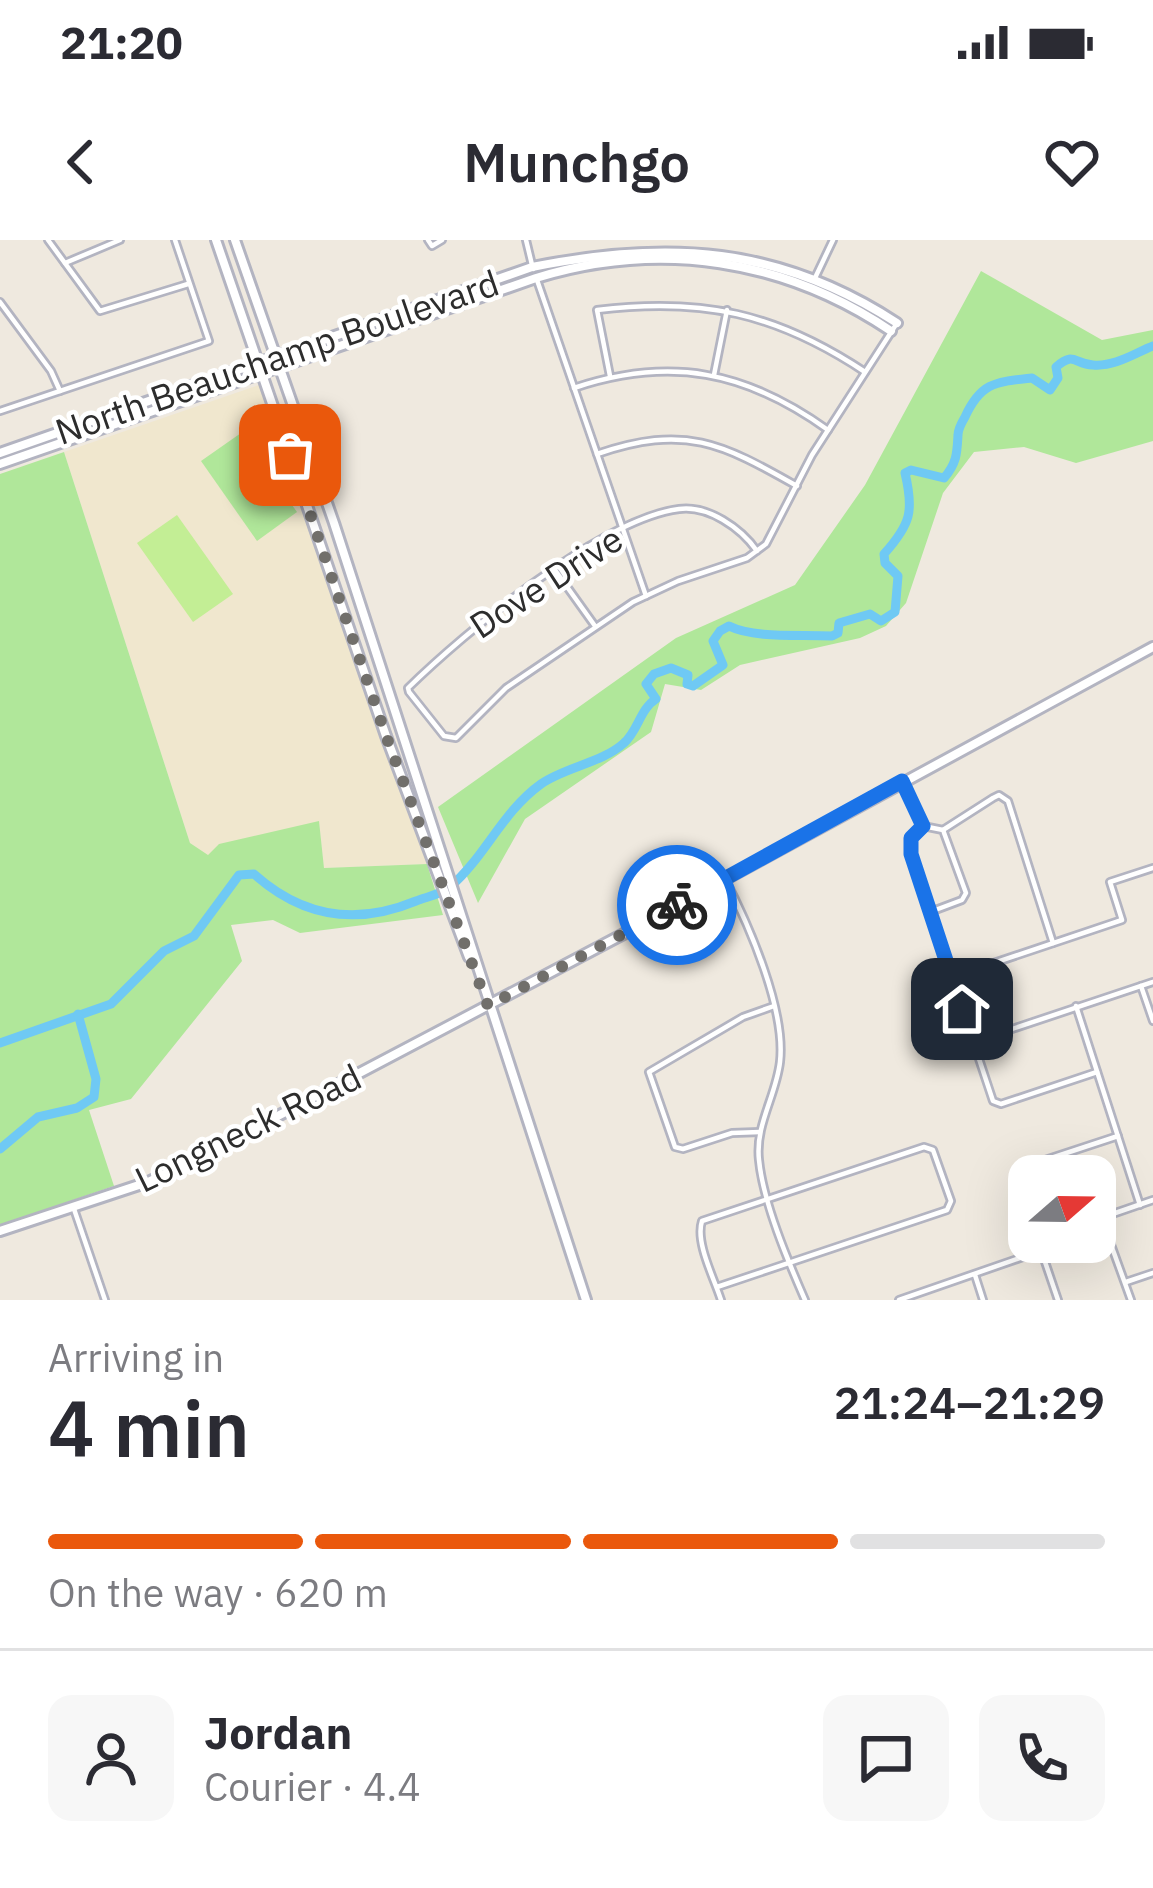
<!DOCTYPE html>
<meta charset="utf-8">
<style>
:root{--surface:#fff;--page:#f7f7f7;--text:#2b2b33;--muted:#7c7c81;--line:#e1e1e2;--accent:#ea580c}
body{margin:0;font-family:"IBM Plex Sans",sans-serif;background:var(--page);color:var(--text);height:100vh;display:flex;flex-direction:column;font-size:45px;white-space:nowrap}
*{box-sizing:border-box;margin:0}
p{font-size:39px;color:var(--muted)}
.icon{flex:none;width:66px;height:66px;fill:none;stroke:currentColor;stroke-width:2;stroke-linecap:round;stroke-linejoin:round}
.map{position:relative;height:1060px;overflow:hidden}
.side{display:flex;flex-direction:column;background:var(--surface);flex:1}
.side>*{flex:none}
.needle{width:78px;rotate:70deg}
.fabs{position:absolute;left:1008px;top:915px;display:grid;gap:24px}
.fabs a{display:grid;place-items:center;width:108px;height:108px;border-radius:24px;background:var(--surface);box-shadow:0 12px 48px #0002;font-size:60px}
.pin{position:absolute;display:grid;place-items:center;width:102px;height:102px;color:#fff;margin:-51px;border-radius:24px;box-shadow:0 6px 18px #0006}
.courier{position:absolute;display:grid;place-items:center;width:120px;height:120px;margin:-60px;border:9px solid #1a73e8;border-radius:50%;background:#fff;color:#222;box-shadow:0 3px 15px #0007}
.overview em{font-style:normal;font-weight:600}
.overview div{display:flex;flex-direction:column-reverse}
.overview{display:flex;align-items:center;justify-content:space-between;height:204px;padding:0 48px}
h1{font-size:78px;font-weight:600;line-height:90px}
.bar{display:grid;grid-template-columns:repeat(4,1fr);gap:18px 12px;align-content:center;height:144px;padding:0 48px}
.bar i{height:15px;border-radius:9px;background:var(--line)}
.bar .active{background:var(--accent)}
.bar p{grid-column:span 4}
.line{display:flex;align-items:center;gap:30px;padding:0 48px;border-top:3px solid var(--line)}
.line div{flex:1}
.round{display:grid;place-items:center;flex:none;width:126px;height:126px;border-radius:24px;background:var(--page)}
.status{display:flex;justify-content:space-between;align-items:center;height:84px;padding:0 60px;background:var(--surface);direction:ltr}
.status svg{height:33px;fill:currentColor}
header{display:flex;justify-content:space-between;align-items:center;height:156px;padding:0 48px;background:var(--surface);font-size:54px;font-weight:600}
.map>svg:first-child{display:block}
.education{fill:#f0e7ce}
.green{fill:#b0e79a}
.pitch{fill:#c3ee95}
.lines{fill:none;stroke-linecap:round;stroke-linejoin:round}
.river{stroke:#6fc9f4;stroke-width:9}
.street-casing{stroke:#b3b4c1;stroke-width:10}
.secondary-casing{stroke:#b3b4c1;stroke-width:14}
.street{stroke:#fff;stroke-width:4.5}
.secondary{stroke:#fff;stroke-width:8}
.done{stroke:#716f6b;stroke-width:12;stroke-dasharray:0 21.6}
.route{stroke:#1a73e8;stroke-width:15}
.labels{text-anchor:middle;stroke-width:9;stroke-linejoin:round;paint-order:stroke}
.street-label{font-size:36px;fill:#2d2d2d;stroke:#fff}
</style>
<div class="status"><b>21:20</b><svg viewBox="0 0 49 12"><path d="M0 12V9h3v3zM5 12V6h3v6zM10 12V3h3v9zM15 12V0h3v12zM26 1h20v11H26zM47 4h2v5h-2z"/></svg></div>
<header><svg class="icon" aria-label="back" viewBox="0 0 24 24"><path d="M15 5l-7 7 7 7"/></svg>Munchgo<svg class="icon" aria-label="heart" viewBox="0 0 24 24"><path d="M12 20l-8-8c-3-5 5-10 8-4 3-6 11-1 8 4z"/></svg></header>
<div class="map">
<svg width="1153" height="1060" viewBox="0 0 1153 1060">
<rect width="100%" height="100%" fill="#efe9df"/>
<!-- education -->
<polygon class="education" points="259,145 427,624 324,628 319,582 208,616 190,603 64,212"/>
<!-- green -->
<g class="green">
<polygon points="981,31 1102,100 1153,90 1153,201 1076,223 1024,207 974,212 943,253 906,363 886,386 860,398 740,425 701,450 665,444 651,492 525,579 478,663 438,567 676,398 795,345 865,245"/>
<polygon points="241,193 297,272 257,301 201,221"/>
<polygon points="64,212 190,603 208,615 219,604 319,581 324,628 427,624 443,675 300,693 273,680 231,685 242,721 131,859 89,870 114,946 0,985 0,234"/>
</g>
<!-- pitch -->
<polygon class="pitch" points="177,275 233,354 193,382 137,303"/>
<g class="lines">
<!-- river -->
<g class="river">
<path d="M0 803 111 764 164 711 194 696 239 635 254 634C302 677 356 686 416 661 426 657 442 654 450 647 485 617 502 572 541 544 565 527 602 523 624 503 638 491 640 469 656 459L646 444 654 434 671 428 688 435 687 444 693 446 723 425 713 401 720 391 729 386C755 399 802 394 832 396L838 393 839 383 870 374 881 381 895 372 898 336 885 323 884 314C911 284 914 271 905 233L911 230 944 238C957 223 957 213 958 195 958 190 962 182 965 177 981 142 996 142 1032 138L1050 150 1058 138 1056 127C1074 111 1074 124 1093 125 1115 127 1135 113 1153 106"/>
<polyline points="0,909 38,877 77,868 94,857 96,839 78,774"/>
</g>
<defs>
<g id="street">
<polyline points="48,0 100,71 188,44"/>
<polyline points="428,0 432,6 442,0"/>
<polyline points="526,0 533,29"/>
<polyline points="65,23 120,0"/>
<polyline points="815,38 833,0"/>
<polyline points="537,40 646,356"/>
<polyline points="0,62 51,131 60,151"/>
<polyline points="714,135 727,70"/>
<path d="M610 136 597 70C702 57 776 73 865 132"/>
<path d="M574 148C670 116 746 131 828 190"/>
<polyline points="0,171 209,101 175,0"/>
<path d="M597 214C685 184 721 203 797 246"/>
<path d="M757 311C741 288 708 265 679 269 601 279 464 393 408 448L409 452 444 496 456 498 506 448 633 362 678 341 747 318 766 304 812 215 897 83"/>
<polyline points="555,330 595,386"/>
<polyline points="903,542 923,586"/>
<polyline points="923,586 911,598 911,614 993,861 1001,864 1097,832"/>
<polyline points="923,586 943,590 966,653 962,660 930,672"/>
<polyline points="943,590 993,558 999,555 1008,561 1053,703"/>
<path d="M725 639C749 685 786 770 780 822 776 856 755 885 759 920 763 962 788 1021 805 1060"/>
<polyline points="952,737 1122,680 1110,642 1153,628"/>
<polyline points="1141,746 1153,781"/>
<polyline points="1076,766 1140,965"/>
<polyline points="973,802 1153,742"/>
<polyline points="760,892 732,893 683,909 675,907 649,832 743,777 774,766"/>
<polyline points="1025,933 1036,923 1118,896"/>
<polyline points="74,969 105,1060"/>
<polyline points="1101,977 1131,1060"/>
<polyline points="1095,980 1153,960"/>
<polyline points="1042,1013 1058,1060"/>
<polyline points="975,1035 983,1060"/>
<polyline points="1126,1042 1153,1033"/>
<path d="M717 1047 947 970 951 961 933 910 924 907 702 981C695 1002 714 1038 721 1060"/>
<polyline points="899,1060 1066,1002"/>
</g>
<g id="secondary">
<polyline points="216,0 386,496 469,717"/>
<polyline points="235,0 334,283 586,1060"/>
<path d="M0 213 532 27C668 0 779 6 897 83"/>
<path d="M0 224 536 38C660 0 784 19 891 91"/>
<polyline points="0,991 148,942 198,918 652,679 1153,407"/>
</g>
</defs>
<!-- street casing -->
<use href="#street" class="street-casing"/>
<!-- secondary casing -->
<use href="#secondary" class="secondary-casing"/>
<!-- street -->
<use href="#street" class="street"/>
<!-- secondary -->
<use href="#secondary" class="secondary"/>
</g>
<g class="lines">
<!-- done -->
<polyline class="done" points="290,215 386,496 488,766 677,665"/>
<!-- route -->
<polyline class="route" points="677,665 902,541 923,586 911,598 911,614 962,769"/>
</g>
<g class="labels">
<!-- street labels -->
<g class="street-label">
<text transform="translate(277 117) rotate(-19)" y="13">North Beauchamp Boulevard</text>
<text transform="translate(546 342) rotate(-33)" y="13">Dove Drive</text>
<text transform="translate(248 888) rotate(-26)" y="13">Longneck Road</text>
</g>
</g>
</svg>
<div class="fabs">
<a><svg class="needle" viewBox="-14 -14 28 28"><path d="M0-13l5 13h-10z" fill="#e53935"/><path d="M0 13l5-13h-10z" fill="#7c7c81"/></svg></a>
</div>
<div class="pin" style="left:290px;top:215px;background:#ea580c"><svg class="icon" aria-label="bag" viewBox="0 0 24 24"><path d="M5 8h14l-1 12H6zM9 8a3 3 0 0 1 6 0"/></svg></div>
<div class="pin" style="left:962px;top:769px;background:#1f2937"><svg class="icon" aria-label="home" viewBox="0 0 24 24"><path d="M3 11l9-7 9 7M6 9v11h12V9"/></svg></div>
<div class="courier" style="left:677px;top:665px"><svg class="icon" aria-label="bike" viewBox="0 0 24 24"><circle cx="6" cy="16" r="4"/><circle cx="18" cy="16" r="4"/><path d="M6 16l4-8h5l3 8M10 8l3 8H6M13 5h3"/></svg></div>
</div>
<section class="side">
<div class="overview"><div><h1>4 min</h1><p>Arriving in</p></div><em>21:24–21:29</em></div>
<div class="bar"><i class="active"></i><i class="active"></i><i class="active"></i><i></i><p>On the way · 620 m</p></div>
<div class="line" style="height:216px"><a class="round"><svg class="icon" aria-label="person" viewBox="0 0 24 24"><circle cx="12" cy="8" r="4"/><path d="M4 21q1-7 8-7t8 7"/></svg></a><div><b>Jordan</b><p>Courier · 4.4</p></div><a class="round"><svg class="icon" aria-label="chat" viewBox="0 0 24 24"><path d="M4 5h16v11H9l-5 4z"/></svg></a><a class="round"><svg class="icon" aria-label="phone" viewBox="0 0 24 24"><path d="M5 4h4l2 5-3 2q2 4 5 5l2-3 5 2v4C11 20 4 13 5 4z"/></svg></a></div>
</section>
